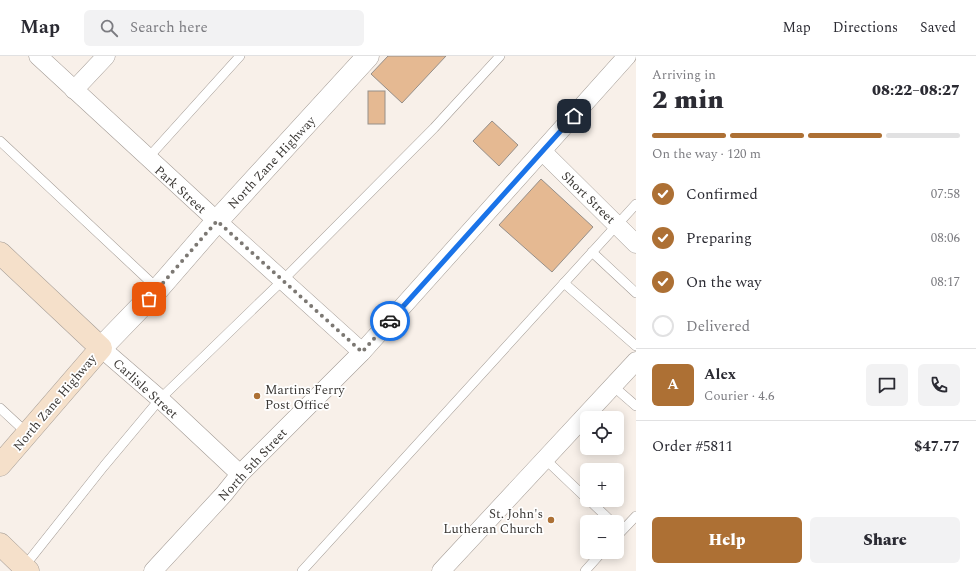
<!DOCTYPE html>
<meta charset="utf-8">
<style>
:root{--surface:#fff;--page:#f2f2f3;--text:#2b2b33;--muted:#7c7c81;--line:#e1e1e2;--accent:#ad7034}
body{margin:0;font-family:Spectral,serif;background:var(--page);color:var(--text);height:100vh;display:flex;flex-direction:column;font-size:15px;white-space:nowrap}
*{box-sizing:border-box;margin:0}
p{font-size:13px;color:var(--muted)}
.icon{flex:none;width:22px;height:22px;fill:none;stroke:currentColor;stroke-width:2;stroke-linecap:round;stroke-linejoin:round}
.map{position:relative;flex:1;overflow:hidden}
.details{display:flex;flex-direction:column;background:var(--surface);width:340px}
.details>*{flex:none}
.tools{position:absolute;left:580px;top:355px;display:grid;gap:8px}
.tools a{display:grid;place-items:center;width:44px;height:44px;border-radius:6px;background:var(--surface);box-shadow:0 2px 10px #0003;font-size:20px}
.pin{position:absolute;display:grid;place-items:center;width:34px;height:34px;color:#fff;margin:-17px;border-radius:8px;box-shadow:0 2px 6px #0006}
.courier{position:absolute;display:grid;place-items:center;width:40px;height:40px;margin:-20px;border:3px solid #1a73e8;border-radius:50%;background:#fff;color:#222;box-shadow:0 1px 5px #0007}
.head em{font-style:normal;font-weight:800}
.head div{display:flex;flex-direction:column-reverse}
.head{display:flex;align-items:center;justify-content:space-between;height:68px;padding:0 16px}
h1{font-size:26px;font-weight:800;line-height:30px}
.bar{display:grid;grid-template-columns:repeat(4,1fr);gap:6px 4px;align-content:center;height:48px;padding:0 16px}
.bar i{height:5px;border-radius:3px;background:var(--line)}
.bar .current{background:var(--accent)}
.bar p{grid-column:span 4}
.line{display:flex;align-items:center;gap:10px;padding:0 16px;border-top:1px solid var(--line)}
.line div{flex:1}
.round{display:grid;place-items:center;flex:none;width:42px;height:42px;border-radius:6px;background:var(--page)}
ol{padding:0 16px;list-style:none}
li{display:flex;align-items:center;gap:12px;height:44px}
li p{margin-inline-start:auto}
li .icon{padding:4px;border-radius:50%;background:var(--accent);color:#fff;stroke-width:4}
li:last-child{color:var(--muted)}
li i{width:22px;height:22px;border:2px solid var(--line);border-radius:50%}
.button{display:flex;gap:8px;margin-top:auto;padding:8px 16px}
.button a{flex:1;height:46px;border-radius:6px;background:var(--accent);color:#fff;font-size:16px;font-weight:800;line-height:46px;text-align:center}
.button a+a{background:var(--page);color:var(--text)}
header{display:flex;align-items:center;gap:24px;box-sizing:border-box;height:56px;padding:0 20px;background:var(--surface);border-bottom:1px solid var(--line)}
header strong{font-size:19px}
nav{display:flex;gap:22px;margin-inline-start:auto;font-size:14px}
.search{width:280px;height:36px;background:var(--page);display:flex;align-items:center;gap:10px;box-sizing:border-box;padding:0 14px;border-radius:6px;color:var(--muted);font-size:15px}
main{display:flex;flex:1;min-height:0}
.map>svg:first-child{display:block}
.building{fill:#e5b992;stroke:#968f89}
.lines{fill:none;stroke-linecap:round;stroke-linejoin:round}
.service-casing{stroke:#a39b95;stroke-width:10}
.minor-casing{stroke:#a39b95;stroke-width:19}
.tertiary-casing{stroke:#a39b95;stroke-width:23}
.secondary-casing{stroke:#a39b95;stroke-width:23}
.service{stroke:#fff;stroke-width:9}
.minor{stroke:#fff;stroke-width:18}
.tertiary{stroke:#fff;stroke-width:22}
.secondary{stroke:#f5e0ca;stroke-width:22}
.done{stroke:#7c7873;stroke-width:4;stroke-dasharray:0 7.2}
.route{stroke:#1a73e8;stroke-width:5}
.poi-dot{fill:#ad7034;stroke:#fff;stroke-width:1.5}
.labels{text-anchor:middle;stroke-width:3.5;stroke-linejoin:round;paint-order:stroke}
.street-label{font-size:13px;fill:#3a3734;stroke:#fff}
.poi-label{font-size:13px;fill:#3a3734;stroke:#fff;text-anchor:start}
</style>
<header>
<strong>Map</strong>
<div class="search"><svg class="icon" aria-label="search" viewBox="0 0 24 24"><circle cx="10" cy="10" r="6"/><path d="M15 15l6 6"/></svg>Search here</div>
<nav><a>Map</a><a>Directions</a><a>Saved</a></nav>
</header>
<main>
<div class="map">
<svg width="636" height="515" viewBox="0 0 636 515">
<rect width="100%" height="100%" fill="#f8f0e9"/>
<!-- building -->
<g class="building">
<polygon points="388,0 446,0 402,47 371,18"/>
<rect x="368" y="35" width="17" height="33"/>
<polygon points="492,65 518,89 499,110 473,85"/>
<polygon points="541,123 593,171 552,216 499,169"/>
</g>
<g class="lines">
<defs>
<g id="service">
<polyline points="0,85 158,233"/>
<polyline points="148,102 240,0"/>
<polyline points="592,196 636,237"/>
<polyline points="564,227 636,290"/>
<polyline points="613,330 636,350"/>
<polyline points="0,352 28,378"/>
<polyline points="545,403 587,443"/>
<polyline points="589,444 612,466"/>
<polyline points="617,480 636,460"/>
<polyline points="23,512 104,410 160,343 283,224 434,72 500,0"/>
<polyline points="302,515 636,148"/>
<polyline points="585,515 602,496"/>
</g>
<g id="minor">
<polyline points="38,0 217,165 362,296"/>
<polyline points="74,34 106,0"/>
<polyline points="542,95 636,188"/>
<polyline points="101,292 160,343 240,418"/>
<polyline points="153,515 224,438 240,418 362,296 627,0"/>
<polyline points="441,515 636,305"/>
</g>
<polyline id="tertiary" points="101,292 158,233 217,165 368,0"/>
<g id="secondary">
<polyline points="0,197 101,292 0,409"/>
<polyline points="0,488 28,515"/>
</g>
</defs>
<!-- service casing -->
<use href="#service" class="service-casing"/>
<!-- minor casing -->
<use href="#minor" class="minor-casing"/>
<!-- tertiary casing -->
<use href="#tertiary" class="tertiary-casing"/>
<!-- secondary casing -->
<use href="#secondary" class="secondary-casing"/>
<!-- service -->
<use href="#service" class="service"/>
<!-- minor -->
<use href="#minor" class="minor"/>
<!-- tertiary -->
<use href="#tertiary" class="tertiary"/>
<!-- secondary -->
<use href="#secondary" class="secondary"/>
</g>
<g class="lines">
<!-- done -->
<polyline class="done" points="149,243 217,165 362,296 390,265"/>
<!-- route -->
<polyline class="route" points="390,265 574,60"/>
</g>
<!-- markers -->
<g class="poi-dot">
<circle cx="257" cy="340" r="4"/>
<circle cx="551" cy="464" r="4"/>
</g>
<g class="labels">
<!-- street labels -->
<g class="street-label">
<text transform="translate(271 106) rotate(-47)" y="5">North Zane Highway</text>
<text transform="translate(181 133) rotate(42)" y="5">Park Street</text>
<text transform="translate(589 141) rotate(44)" y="5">Short Street</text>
<text transform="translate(146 332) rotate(42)" y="5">Carlisle Street</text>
<text transform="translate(54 346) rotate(-50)" y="5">North Zane Highway</text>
<text transform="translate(252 408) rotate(-47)" y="5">North 5th Street</text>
</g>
<!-- poi labels -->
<g class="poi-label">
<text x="265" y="338">Martins Ferry<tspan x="265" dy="15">Post Office</tspan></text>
<text x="543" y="462" text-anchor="end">St. John's<tspan x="543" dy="15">Lutheran Church</tspan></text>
</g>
</g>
</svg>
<div class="tools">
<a><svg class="icon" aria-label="locate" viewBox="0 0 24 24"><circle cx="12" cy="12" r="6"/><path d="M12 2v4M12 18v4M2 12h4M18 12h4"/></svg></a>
<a>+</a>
<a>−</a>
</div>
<div class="pin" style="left:149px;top:243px;background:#ea580c"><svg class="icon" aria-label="bag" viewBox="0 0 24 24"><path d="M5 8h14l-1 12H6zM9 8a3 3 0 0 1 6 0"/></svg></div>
<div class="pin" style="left:574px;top:60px;background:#1f2937"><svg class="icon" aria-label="home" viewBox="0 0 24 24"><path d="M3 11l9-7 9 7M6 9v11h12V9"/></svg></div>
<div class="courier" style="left:390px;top:265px"><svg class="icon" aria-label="car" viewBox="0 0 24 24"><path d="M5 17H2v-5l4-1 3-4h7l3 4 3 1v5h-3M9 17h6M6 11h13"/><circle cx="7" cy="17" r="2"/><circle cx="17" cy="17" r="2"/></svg></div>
</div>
<section class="details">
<div class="head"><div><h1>2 min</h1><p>Arriving in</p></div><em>08:22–08:27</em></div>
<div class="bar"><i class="current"></i><i class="current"></i><i class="current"></i><i></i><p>On the way · 120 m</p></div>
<ol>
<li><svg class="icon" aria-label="check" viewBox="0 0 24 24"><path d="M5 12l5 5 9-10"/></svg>Confirmed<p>07:58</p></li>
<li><svg class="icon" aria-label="check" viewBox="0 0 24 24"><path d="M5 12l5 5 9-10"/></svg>Preparing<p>08:06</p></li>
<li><svg class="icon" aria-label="check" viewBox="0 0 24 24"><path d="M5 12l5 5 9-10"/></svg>On the way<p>08:17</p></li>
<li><i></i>Delivered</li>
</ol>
<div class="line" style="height:72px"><b class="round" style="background:var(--accent);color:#fff">A</b><div><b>Alex</b><p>Courier · 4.6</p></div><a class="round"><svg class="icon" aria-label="chat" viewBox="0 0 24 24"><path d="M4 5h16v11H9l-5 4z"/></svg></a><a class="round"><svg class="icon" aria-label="phone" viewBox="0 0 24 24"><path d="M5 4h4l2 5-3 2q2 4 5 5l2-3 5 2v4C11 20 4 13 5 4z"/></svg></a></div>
<div class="line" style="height:52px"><div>Order #5811</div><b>$47.77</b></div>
<div class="button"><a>Help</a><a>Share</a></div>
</section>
</main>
